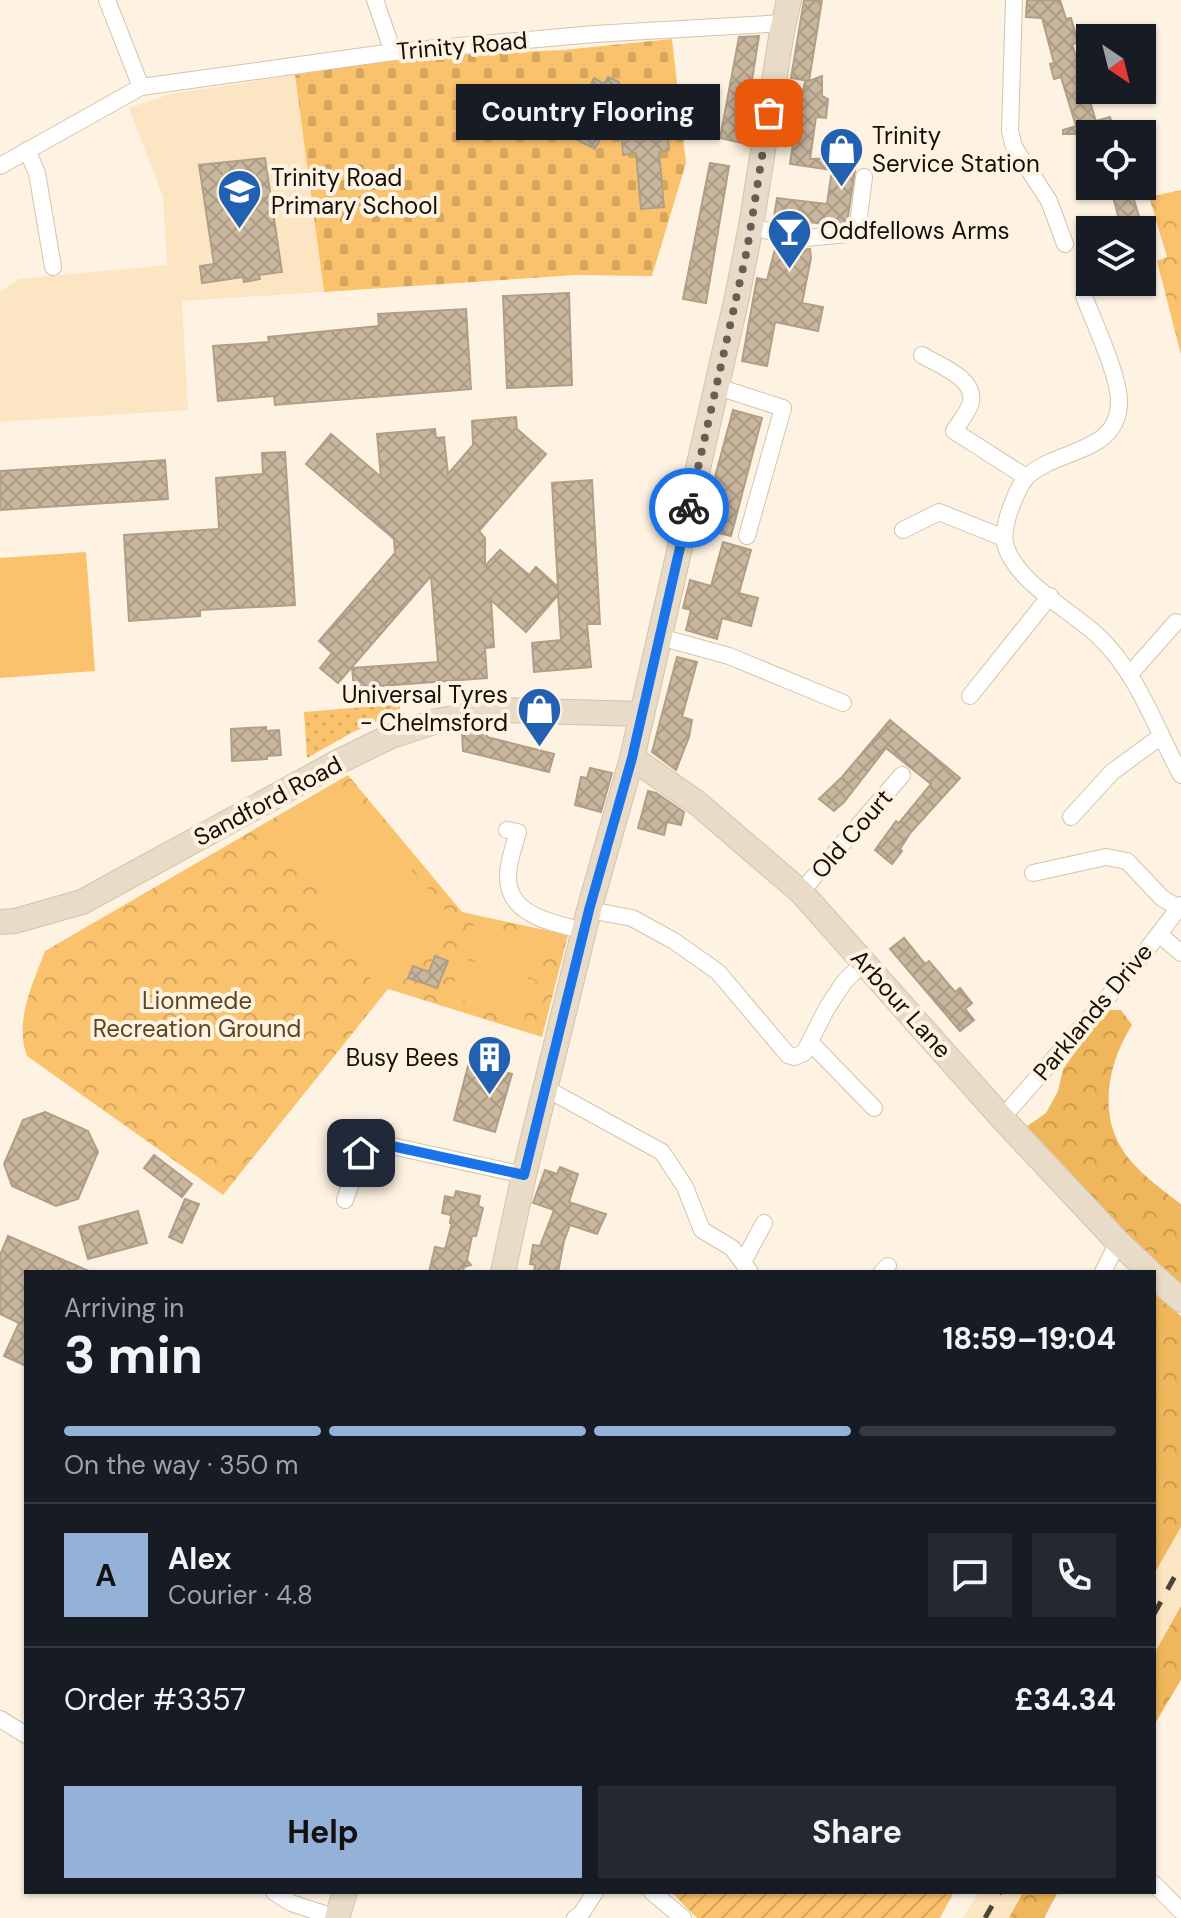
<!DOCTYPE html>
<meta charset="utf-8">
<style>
:root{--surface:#171b24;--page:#242831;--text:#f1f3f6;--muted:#9ea1a6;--line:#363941;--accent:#94b1d7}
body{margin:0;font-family:"DM Sans",sans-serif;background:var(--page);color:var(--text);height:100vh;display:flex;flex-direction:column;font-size:30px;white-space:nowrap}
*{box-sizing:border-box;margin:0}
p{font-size:26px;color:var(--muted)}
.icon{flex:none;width:44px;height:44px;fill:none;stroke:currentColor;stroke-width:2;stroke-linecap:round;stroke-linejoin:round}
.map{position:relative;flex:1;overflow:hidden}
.drawer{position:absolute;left:24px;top:1270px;width:1132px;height:624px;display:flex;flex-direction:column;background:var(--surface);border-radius:0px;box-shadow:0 2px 6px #0004}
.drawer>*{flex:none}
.needle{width:52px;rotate:145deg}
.buttons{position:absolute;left:1076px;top:24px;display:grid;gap:16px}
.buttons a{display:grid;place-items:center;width:80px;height:80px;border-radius:0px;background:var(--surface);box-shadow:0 2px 6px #0004;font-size:40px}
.pin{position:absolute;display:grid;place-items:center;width:68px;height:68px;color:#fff;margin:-34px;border-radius:16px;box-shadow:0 4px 12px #0006}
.courier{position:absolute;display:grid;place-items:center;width:80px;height:80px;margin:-40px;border:6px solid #1a73e8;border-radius:50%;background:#fff;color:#222;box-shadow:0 2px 10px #0007}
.bubble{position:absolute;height:56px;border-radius:0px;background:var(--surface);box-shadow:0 2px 6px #0004;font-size:26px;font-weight:700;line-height:56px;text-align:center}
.headline em{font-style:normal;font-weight:700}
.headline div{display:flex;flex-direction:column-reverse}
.headline{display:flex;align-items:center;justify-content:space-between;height:136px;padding:0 40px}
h1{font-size:52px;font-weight:700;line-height:60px}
.bar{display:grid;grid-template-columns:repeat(4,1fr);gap:12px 8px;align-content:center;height:96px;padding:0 40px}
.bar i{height:10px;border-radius:6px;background:var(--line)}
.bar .on{background:var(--accent)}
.bar p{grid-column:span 4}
.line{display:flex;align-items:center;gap:20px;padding:0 40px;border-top:2px solid var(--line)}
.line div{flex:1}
.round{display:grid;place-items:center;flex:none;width:84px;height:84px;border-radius:0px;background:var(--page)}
.primary-button{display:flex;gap:16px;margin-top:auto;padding:16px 40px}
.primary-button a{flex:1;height:92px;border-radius:0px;background:var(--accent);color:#111;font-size:32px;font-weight:700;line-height:92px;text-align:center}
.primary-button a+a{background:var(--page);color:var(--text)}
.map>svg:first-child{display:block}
.built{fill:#fce5c3}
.grass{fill:url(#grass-dots)}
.forest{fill:url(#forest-crowns)}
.cemetery{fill:url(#cemetery-stones)}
.park{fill:url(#park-crowns)}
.garden{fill:url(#garden-furrows)}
.pitch{fill:#fac26c}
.building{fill:url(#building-cross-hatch);stroke:#b09f86;stroke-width:2}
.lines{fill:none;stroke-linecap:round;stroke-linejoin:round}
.street-casing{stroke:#d5c3a9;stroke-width:18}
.secondary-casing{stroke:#d5c3a9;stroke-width:26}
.street{stroke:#fff;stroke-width:16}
.secondary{stroke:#e8dbc7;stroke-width:24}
.rail{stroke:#4b4439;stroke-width:5;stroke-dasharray:14 14;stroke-linecap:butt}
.done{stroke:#675f53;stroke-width:8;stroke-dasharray:0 14.4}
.route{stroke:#1a73e8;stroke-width:10}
.labels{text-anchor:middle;stroke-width:8;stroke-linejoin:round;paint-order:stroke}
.street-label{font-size:24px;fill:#150f06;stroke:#fef3e3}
.poi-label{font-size:24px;fill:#150f06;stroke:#fef3e3;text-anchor:start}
.park-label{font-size:24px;fill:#5d4520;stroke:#fef3e3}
</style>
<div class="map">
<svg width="1181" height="1918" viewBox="0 0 1181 1918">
<defs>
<pattern id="grass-dots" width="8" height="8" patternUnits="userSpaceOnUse" patternTransform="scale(2)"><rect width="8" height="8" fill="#fac26c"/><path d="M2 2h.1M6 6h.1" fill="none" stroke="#d5a65c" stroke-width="1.8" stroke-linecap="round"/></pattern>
<pattern id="forest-crowns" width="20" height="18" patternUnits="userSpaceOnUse" patternTransform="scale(2)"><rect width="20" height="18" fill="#efb65b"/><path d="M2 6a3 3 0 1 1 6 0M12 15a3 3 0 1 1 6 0" fill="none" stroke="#cc9b4e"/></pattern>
<pattern id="cemetery-stones" width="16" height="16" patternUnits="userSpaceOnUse" patternTransform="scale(2)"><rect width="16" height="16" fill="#fac26c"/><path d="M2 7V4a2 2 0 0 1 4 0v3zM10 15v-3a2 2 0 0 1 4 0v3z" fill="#d5a65c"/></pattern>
<pattern id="park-crowns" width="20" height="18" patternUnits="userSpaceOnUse" patternTransform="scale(2)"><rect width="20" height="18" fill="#fac26c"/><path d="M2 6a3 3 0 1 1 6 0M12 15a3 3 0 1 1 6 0" fill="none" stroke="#d5a65c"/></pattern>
<pattern id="garden-furrows" width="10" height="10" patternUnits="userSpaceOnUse" patternTransform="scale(2)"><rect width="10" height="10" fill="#fac26c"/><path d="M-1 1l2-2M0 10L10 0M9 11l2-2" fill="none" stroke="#d5a65c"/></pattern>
<pattern id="building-cross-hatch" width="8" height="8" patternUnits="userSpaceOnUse" patternTransform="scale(2)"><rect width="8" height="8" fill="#c8b69d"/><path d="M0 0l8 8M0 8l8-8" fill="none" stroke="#ab9b86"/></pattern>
</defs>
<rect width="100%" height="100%" fill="#fef3e3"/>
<!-- built -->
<g class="built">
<polygon points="295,75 324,292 182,301 188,410 0,422 0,292 19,279 167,265 163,197 129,108 170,94"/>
<polygon points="1181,1527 1181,1606 1154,1654 1154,1574"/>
<polygon points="978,1892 1023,1892 1009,1918 963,1918"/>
</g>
<!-- grass -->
<polygon class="grass" points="400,704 400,711 353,732 307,758 304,712"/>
<!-- forest -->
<g class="forest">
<path d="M1110 1010H1121L1132 1025C1109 1061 1098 1111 1122 1149 1135 1170 1161 1189 1181 1204V1287L1127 1238 1026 1127 1046 1113 1058 1091 1063 1069 1099 1019Z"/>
<polygon points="1154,1292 1181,1316 1181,1527 1154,1574"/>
<polygon points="1181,1606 1181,1680 1154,1725 1154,1654"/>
<polygon points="1023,1892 1058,1892 1044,1918 1009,1918"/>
</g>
<!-- cemetery -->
<polygon class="cemetery" points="672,39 686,163 652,276 575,275 324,292 295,75 408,57 563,50"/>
<!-- park -->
<g class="park">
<polygon points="1181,190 1181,355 1157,261 1167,257 1149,197"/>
<path d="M348 775 462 912 568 935 542 1037 388 989 223 1195 27 1056C14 1021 33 983 45 951Z"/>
</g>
<!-- garden -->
<polygon class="garden" points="671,1892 954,1892 940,1918 697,1918"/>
<!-- pitch -->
<g class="pitch">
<polygon points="86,552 95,671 0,678 0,558"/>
<polygon points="340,786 383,839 323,888 280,836"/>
<polygon points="388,842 454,920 377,986 310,908"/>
<polygon points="475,920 549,945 537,980 464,955"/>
<polygon points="462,958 536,981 524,1020 450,996"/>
</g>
<!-- building -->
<g class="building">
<polygon points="804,0 822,0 809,81 822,76 822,96 828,99 826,118 816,117 810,159 857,157 847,223 830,225 774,217 777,198 827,204 832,170 790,164 797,116 805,82 809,81 791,78"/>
<polygon points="1027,0 1060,0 1066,19 1071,18 1078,43 1072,44 1096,121 1110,117 1115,134 1063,134 1063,130 1076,126 1061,77 1054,79 1050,64 1054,63 1042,18 1026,17"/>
<polygon points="759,36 742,143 720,138 739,37"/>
<polygon points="608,77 619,82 615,90 624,95 595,149 567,135 594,78 604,84"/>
<polygon points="667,125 669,150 659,152 664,207 641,209 636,153 623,155 621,129"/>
<polygon points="265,158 282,272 259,275 260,279 244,282 243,277 202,283 200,266 214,264 199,165"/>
<polygon points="710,163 729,166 706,303 683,299"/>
<polygon points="1110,186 1130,186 1143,230 1122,230"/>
<polygon points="776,245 794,250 810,249 811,258 802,303 823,307 818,331 775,322 767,366 742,361 757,278 767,280"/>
<polygon points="569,293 572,385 507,388 503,296"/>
<polygon points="466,309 471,389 275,405 274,396 218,401 213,346 269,342 268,337 379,326 378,314"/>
<polygon points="733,410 762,418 731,536 711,531 718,505 708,503"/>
<polygon points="516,417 517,429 546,454 479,531 485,538 485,566 500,550 529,575 536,567 558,587 552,483 592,480 600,624 587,624 591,667 534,672 532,643 561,640 558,595 526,632 491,600 494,647 485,648 487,678 354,688 352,668 438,662 431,576 338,683 320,668 332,653 319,641 395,553 394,539 306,464 331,434 381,477 377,434 435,429 436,438 444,437 448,474 473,445 472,421"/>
<polygon points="285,452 295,605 200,610 200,616 129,621 124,535 219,529 216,478 263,474 262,453"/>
<polygon points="165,460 168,499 0,510 0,471"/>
<polygon points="723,542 751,550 739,593 758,598 751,626 722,618 717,639 686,630 691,610 683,608 690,580 711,586"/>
<polygon points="677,657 697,662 682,717 692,720 689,737 676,770 652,752"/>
<polygon points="890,720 960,778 911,832 900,849 902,851 892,864 875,850 896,821 899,823 931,784 886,748 844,802 834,811 819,799 842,777"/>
<polygon points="266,727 266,731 279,730 281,755 267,756 267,759 232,761 231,729"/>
<polygon points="486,727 487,737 554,754 549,772 463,751 462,732"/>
<polygon points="590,768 612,773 601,812 575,805 581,777 587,778"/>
<polygon points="648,791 656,793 684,812 681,825 667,822 664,835 638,828"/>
<polygon points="904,938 925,964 929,961 955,992 960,988 972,1003 965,1009 974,1020 960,1031 890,949"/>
<polygon points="435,956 448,961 437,988 408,978 413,966 429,972"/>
<polygon points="469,1062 512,1074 495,1132 454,1120"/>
<polygon points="45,1112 88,1131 98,1152 78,1199 56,1206 12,1186 4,1164 23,1120"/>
<polygon points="154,1155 192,1184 182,1197 144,1168"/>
<polygon points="560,1167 578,1174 569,1202 606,1214 597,1234 570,1225 564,1241 558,1272 534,1272 535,1265 530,1264 533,1245 540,1246 554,1210 533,1203 545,1170 557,1174"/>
<polygon points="456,1191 480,1196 478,1206 483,1208 476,1236 472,1236 467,1260 471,1265 464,1267 463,1272 429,1272 435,1247 445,1249 452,1223 450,1223 451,1215 442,1213 445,1196 454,1198"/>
<polygon points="185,1199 199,1204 182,1243 169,1237"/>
<polygon points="138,1211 147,1243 88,1259 79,1227"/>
<polygon points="8,1236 91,1272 26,1272 26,1366 4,1356 19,1323 0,1314 0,1255"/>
</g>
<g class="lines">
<defs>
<g id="street">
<polyline points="107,0 141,87"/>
<polyline points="375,0 393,52"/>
<polyline points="1014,0 1010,131 1014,147 1049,201 1065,244"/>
<polyline points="27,150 37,173 53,267"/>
<polyline points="0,166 141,87 393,52 594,34 784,23"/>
<polyline points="751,226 796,239 857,233 864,177"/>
<path d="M1084 296C1094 323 1118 373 1119 400 1120 454 1058 448 1028 476 1020 483 1015 497 1011 507 1007 518 1003 532 1005 543 1013 580 1070 610 1097 635 1138 673 1155 727 1181 775"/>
<path d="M922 355C938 365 976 378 971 402 969 411 959 423 954 431L1026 477"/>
<polyline points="715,386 783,408 747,536"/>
<polyline points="903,530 939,512 1004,538"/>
<polyline points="660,637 729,656 843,703"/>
<polyline points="1130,674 1176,622"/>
<polyline points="970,696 1050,596"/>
<polyline points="1071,817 1112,772 1160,737"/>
<path d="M507 830 518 832C514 846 508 862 508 876 507 916 554 923 584 931"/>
<polyline points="1033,873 1106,857 1127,861 1162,898 1179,908"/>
<polyline points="801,892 902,775"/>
<polyline points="589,910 632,918 674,941 718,972 788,1055 794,1057 804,1053 827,1008 844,982 864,962"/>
<polyline points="1159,934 1181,953"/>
<polyline points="811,1043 874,1108"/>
<polyline points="545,1088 662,1152 685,1187 702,1230 732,1248 750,1272"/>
<polyline points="1002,1118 1128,974 1181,905"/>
<polyline points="345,1200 361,1153 378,1143 524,1175"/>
<polyline points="743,1262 764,1223"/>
<polyline points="882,1272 888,1266"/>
<polyline points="1103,1272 1118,1242"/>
<polyline points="0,1719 26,1735"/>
<polyline points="1154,1884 1181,1911"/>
<polyline points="274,1892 291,1903 337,1918"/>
<polyline points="652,1892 683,1918"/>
<polyline points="575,1918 581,1914 595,1892"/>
</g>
<g id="secondary">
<polyline points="632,758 696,802 801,892 1002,1118 1118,1242 1150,1272"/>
<polyline points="0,922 15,921 82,902 336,763 389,737 437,721 498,710 642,714"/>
<polyline points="503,1272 524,1175 589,910 632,758 737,297 751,226 782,31 789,0"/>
<polyline points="1154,1276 1181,1300"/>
<polyline points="337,1918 345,1892"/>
</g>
</defs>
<!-- street casing -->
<use href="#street" class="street-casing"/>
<!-- secondary casing -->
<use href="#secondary" class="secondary-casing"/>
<!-- street -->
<use href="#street" class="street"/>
<!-- secondary -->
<use href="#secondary" class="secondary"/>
<!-- rail -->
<g class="rail">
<polyline points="1154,1614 1181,1565"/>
<polyline points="985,1918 1000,1892"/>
</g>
</g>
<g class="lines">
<!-- done -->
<polyline class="done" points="689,508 747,250 769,113"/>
<!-- route -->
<polyline class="route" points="361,1153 378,1143 524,1175 589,910 632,758 689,508"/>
</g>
<!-- icons -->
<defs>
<symbol id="shop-pin" viewBox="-11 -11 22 30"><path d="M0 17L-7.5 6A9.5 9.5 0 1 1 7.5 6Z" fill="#2261b2" stroke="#fef3e3"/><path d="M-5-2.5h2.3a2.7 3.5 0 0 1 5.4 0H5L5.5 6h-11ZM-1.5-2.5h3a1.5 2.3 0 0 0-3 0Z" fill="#fff"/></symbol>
<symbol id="school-pin" viewBox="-11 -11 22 30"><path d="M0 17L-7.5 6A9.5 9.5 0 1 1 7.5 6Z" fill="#2261b2" stroke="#fef3e3"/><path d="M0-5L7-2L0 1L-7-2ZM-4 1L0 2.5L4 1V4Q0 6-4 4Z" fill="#fff"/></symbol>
<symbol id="bar-pin" viewBox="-11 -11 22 30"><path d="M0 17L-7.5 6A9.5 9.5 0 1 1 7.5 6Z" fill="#2261b2" stroke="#fef3e3"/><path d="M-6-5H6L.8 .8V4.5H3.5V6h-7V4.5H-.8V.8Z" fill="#fff"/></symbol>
<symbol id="building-pin" viewBox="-11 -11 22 30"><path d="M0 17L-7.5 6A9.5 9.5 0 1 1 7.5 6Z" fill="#2261b2" stroke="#fef3e3"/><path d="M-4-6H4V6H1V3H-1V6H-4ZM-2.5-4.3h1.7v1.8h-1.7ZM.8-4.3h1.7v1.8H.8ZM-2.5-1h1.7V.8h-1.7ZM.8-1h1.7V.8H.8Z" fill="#fff"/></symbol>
</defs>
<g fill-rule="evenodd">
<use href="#shop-pin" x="816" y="124" width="51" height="69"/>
<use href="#school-pin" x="214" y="166" width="51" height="69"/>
<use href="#bar-pin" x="764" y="206" width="51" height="69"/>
<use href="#shop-pin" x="514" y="684" width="51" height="69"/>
<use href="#building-pin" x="464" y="1032" width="51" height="69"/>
</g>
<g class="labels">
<!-- street labels -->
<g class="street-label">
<text transform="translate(462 46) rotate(-5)" y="8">Trinity Road</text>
<text transform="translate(268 801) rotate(-28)" y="8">Sandford Road</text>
<text transform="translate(852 834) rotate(-49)" y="8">Old Court</text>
<text transform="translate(901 1004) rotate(48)" y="8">Arbour Lane</text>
<text transform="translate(1093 1012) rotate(-50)" y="8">Parklands Drive</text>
</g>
<!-- poi labels -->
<g class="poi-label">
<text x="872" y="144">Trinity<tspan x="872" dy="28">Service Station</tspan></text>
<text x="271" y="186">Trinity Road<tspan x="271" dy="28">Primary School</tspan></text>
<text x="820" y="239">Oddfellows Arms</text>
<text x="508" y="703" text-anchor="end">Universal Tyres<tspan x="508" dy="28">- Chelmsford</tspan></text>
<text x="459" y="1066" text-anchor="end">Busy Bees</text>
</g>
<!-- park labels -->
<g class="park-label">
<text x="197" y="1009">Lionmede<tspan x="197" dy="28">Recreation Ground</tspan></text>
</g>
</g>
</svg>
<div class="buttons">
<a><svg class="needle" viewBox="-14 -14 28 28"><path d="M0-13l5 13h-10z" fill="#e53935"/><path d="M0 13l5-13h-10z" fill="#9ea1a6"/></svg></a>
<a><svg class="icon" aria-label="locate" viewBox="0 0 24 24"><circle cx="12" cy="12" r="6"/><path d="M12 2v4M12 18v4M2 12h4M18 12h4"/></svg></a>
<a><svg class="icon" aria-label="layers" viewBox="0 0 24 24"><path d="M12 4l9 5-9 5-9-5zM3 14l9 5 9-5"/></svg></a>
</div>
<div class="pin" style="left:769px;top:113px;background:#ea580c"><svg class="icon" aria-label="bag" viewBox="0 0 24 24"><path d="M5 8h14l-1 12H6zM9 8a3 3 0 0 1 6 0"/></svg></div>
<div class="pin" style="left:361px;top:1153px;background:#1f2937"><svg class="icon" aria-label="home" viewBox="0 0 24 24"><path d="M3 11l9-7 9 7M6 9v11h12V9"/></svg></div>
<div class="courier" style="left:689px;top:508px"><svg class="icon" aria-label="bike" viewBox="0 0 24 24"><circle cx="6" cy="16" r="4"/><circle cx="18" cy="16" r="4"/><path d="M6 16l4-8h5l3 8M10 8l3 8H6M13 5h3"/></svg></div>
<div class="bubble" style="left:456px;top:84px;width:264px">Country Flooring</div>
<section class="drawer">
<div class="headline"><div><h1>3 min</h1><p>Arriving in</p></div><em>18:59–19:04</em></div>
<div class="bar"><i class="on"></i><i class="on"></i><i class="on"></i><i></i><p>On the way · 350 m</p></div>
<div class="line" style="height:144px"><b class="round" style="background:var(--accent);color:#111">A</b><div><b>Alex</b><p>Courier · 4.8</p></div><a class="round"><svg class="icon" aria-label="chat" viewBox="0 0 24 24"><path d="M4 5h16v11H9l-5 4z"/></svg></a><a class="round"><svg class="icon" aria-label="phone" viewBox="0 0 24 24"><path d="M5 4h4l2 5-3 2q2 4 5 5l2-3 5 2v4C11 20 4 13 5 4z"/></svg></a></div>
<div class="line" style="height:104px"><div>Order #3357</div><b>£34.34</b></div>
<div class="primary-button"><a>Help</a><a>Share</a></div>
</section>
</div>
